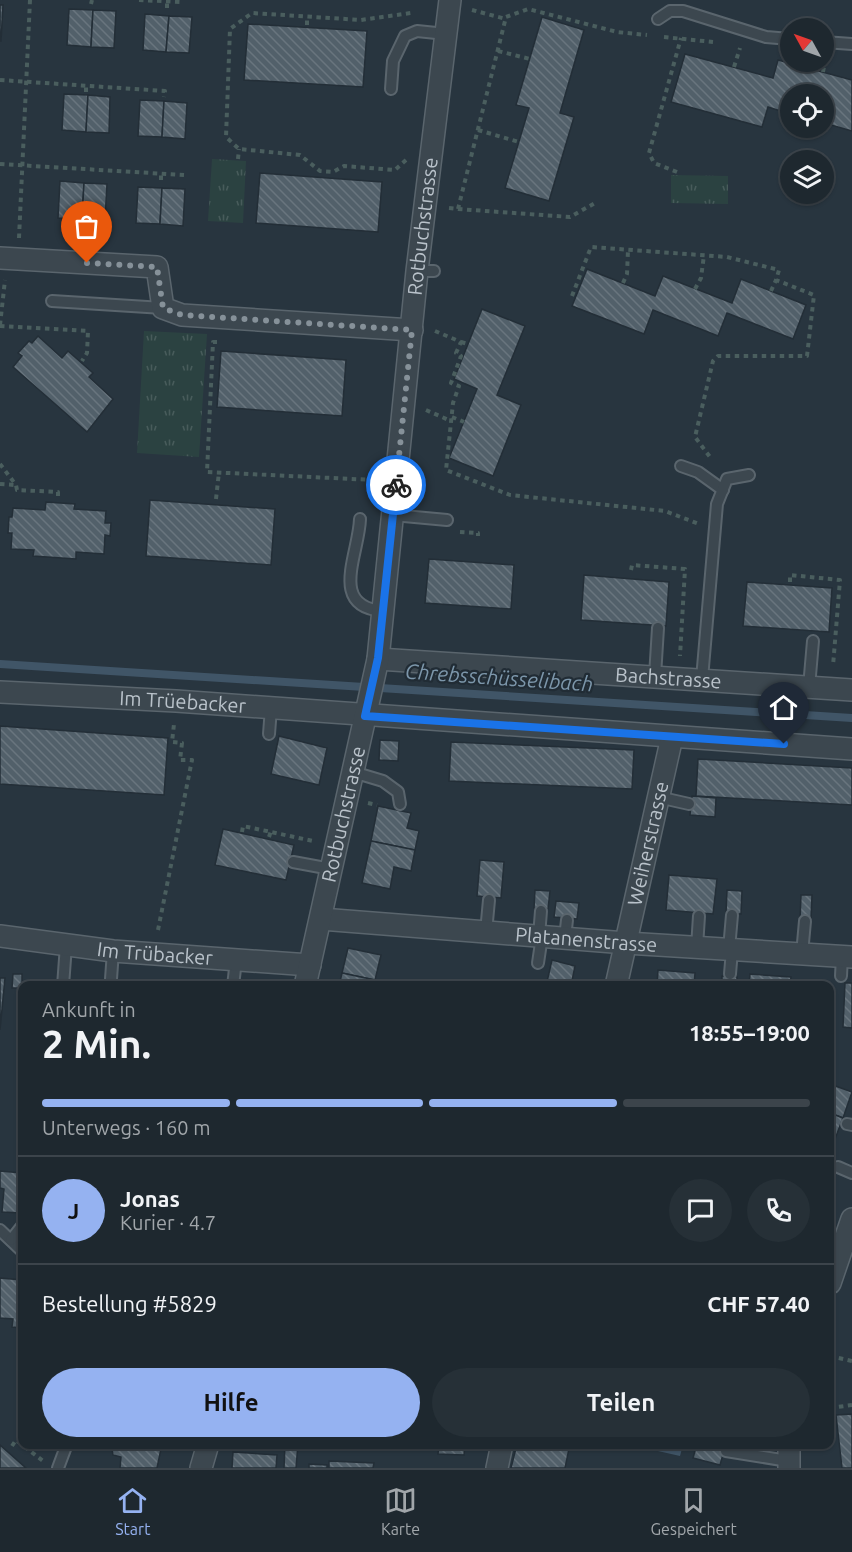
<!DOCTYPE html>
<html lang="de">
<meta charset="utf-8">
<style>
:root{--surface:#1e282f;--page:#263037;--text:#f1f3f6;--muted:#a1a6aa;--line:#3c444b;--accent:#95b2f1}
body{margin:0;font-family:Ubuntu,sans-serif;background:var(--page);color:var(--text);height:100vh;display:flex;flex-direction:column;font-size:22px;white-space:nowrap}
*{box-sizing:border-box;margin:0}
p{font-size:20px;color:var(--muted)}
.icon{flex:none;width:33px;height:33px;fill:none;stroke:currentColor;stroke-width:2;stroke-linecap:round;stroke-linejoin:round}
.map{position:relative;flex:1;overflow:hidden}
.details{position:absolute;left:18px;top:981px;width:816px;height:468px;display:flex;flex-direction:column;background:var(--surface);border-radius:12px;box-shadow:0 2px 4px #0004,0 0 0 2px var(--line)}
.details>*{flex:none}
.needle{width:39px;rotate:310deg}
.buttons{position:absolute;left:780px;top:18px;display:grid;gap:12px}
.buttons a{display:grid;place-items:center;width:54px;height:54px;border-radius:50%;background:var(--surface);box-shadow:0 2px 4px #0004,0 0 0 2px var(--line);font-size:30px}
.pin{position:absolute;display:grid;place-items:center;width:51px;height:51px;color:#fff;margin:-62px -26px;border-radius:50% 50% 50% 0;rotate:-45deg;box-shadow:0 0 6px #0007}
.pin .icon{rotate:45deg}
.courier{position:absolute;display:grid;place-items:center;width:60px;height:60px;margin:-30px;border:4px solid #1a73e8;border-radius:50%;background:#fff;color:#222;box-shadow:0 2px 8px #0007}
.headline em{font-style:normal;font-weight:700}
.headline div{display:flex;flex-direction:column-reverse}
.headline{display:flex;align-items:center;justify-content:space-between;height:102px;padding:0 24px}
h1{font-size:39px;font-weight:700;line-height:45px}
.bar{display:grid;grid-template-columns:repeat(4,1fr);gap:9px 6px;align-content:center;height:72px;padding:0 24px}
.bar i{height:8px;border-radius:4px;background:var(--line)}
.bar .on{background:var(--accent)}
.bar p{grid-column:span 4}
.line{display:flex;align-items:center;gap:15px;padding:0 24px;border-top:2px solid var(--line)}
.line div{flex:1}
.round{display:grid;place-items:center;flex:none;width:63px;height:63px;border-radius:32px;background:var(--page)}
.cta{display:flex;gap:12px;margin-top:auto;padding:12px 24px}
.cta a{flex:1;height:69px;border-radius:36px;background:var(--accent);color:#111;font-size:24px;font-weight:700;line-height:69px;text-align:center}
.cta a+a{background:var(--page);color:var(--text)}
.tabs{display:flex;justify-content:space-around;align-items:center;height:84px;border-top:2px solid var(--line);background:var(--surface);font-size:16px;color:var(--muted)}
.tabs a{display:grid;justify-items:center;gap:3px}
.tabs .on{color:var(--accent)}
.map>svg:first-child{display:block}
.park{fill:url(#park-tufts)}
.water{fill:#405567}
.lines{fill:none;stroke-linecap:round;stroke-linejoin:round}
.stream{stroke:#405567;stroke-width:8}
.building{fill:url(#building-back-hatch);stroke:#232e37;stroke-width:1.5}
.service-casing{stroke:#5a656d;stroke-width:14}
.minor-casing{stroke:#5a656d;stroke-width:24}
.path{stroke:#4a5e5e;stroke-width:4;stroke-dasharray:4.5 4.5;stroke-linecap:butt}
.service{stroke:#3c474f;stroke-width:10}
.minor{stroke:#3c474f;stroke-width:21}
.done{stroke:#869199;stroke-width:6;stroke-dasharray:0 10.8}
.route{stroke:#1a73e8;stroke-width:8}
.labels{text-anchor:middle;stroke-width:4.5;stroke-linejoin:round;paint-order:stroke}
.street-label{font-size:20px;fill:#b9c2ca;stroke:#212c35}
.water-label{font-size:21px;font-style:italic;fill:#7c96aa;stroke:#212c35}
</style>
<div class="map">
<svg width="852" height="1468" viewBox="0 0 852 1468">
<defs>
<pattern id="park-tufts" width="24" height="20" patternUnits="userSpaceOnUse" patternTransform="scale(1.5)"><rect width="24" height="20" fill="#2b4241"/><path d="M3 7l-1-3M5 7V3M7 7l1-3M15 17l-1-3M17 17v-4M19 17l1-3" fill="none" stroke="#485c5b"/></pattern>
<pattern id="building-back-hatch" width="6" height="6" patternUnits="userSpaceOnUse" patternTransform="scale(1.5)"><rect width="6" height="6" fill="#52606a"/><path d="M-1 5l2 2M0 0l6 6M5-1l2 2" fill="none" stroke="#69757e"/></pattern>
</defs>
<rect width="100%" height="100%" fill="#28353f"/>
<!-- park -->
<g class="park">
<polygon points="212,159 246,161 243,223 208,221"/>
<polygon points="671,175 728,176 728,204 671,203"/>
<polygon points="144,331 207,334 199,457 137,453"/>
</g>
<!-- water -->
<polygon class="water" points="650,1445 650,1444 683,1445 680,1456 649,1449"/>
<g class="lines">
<!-- stream -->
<polyline class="stream" points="0,664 852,718"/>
</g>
<!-- building -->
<g class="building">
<polygon points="0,5 3,5 1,41 0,41"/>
<polygon points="69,9 93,10 91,47 67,45"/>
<polygon points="93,10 116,11 114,48 91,47"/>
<polygon points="145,14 169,16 166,52 143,50"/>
<polygon points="169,16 192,17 189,53 166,52"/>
<polygon points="542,17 584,30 560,113 574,117 549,201 505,188 529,108 516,105"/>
<polygon points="248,24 367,31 363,87 244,80"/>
<polygon points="685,54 773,78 778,60 852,80 852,131 824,123 824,94 790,94 790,114 768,107 762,127 671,102"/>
<polygon points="64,94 88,95 86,132 62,130"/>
<polygon points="88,95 110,97 109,133 86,132"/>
<polygon points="140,100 164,101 162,137 138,136"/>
<polygon points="164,101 187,103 185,139 162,137"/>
<polygon points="260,173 382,182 378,232 256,223"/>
<polygon points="60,181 84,183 82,219 58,218"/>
<polygon points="84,183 107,184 105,220 82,219"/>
<polygon points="138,187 162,188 160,224 136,223"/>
<polygon points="162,188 185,189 183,226 160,224"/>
<polygon points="587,269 655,296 663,276 732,303 741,279 806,305 793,339 727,313 718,336 653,310 644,334 572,306"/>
<polygon points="482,309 525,326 497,395 521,405 493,476 449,458 477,389 454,379"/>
<polygon points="38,336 62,358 68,351 93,373 89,377 113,399 87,432 13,367 22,356 18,353 29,341 32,343"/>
<polygon points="221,351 346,360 342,416 217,407"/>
<polygon points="150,500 275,509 271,565 146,556"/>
<polygon points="46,502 75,504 74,509 106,511 105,523 111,523 110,536 105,535 104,554 76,552 76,559 33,556 34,550 11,549 12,533 8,533 9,517 12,517 13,508 45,510"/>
<polygon points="429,559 514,565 511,609 425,603"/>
<polygon points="584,575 669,582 666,626 581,620"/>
<polygon points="747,582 832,588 829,632 743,626"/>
<polygon points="0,726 168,738 164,795 0,784"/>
<polygon points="279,736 327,748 319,785 271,774"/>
<polygon points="380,740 399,741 398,761 379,760"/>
<polygon points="451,742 634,750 632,789 449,781"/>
<polygon points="698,759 852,768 852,805 696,796"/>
<polygon points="692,796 716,798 715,817 690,815"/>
<polygon points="378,806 411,813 407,828 419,831 415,850 371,841"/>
<polygon points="223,829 294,845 286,880 215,865"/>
<polygon points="371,841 415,850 411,871 394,867 390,889 362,883"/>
<polygon points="480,860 504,862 501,898 477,896"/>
<polygon points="669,875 717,879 713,914 666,910"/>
<polygon points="535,890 550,891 548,909 534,908"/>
<polygon points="727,890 742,891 741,914 726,913"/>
<polygon points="801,895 812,895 811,920 800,920"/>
<polygon points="556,901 579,903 577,919 554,917"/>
<polygon points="348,948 381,955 375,980 342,973"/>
<polygon points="552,960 575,966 571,986 546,986"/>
<polygon points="658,970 695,973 694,986 657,986"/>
<polygon points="342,973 375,980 374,986 339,986"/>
<polygon points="13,974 22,974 22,988 12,988"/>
<polygon points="750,974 791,977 790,986 749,986"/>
<polygon points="722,976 737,977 737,986 722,986"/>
<polygon points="0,978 5,978 0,1030"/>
<polygon points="89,981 132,984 132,986 89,986"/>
<polygon points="845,983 852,983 852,1028 843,1027"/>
<polygon points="830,1084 852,1092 843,1118 830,1113"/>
<polygon points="830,1113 843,1118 833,1144 830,1143"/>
<polygon points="830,1159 838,1162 834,1172 830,1170"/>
<polygon points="0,1171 22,1173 22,1213 2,1212 4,1189 0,1188"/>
<polygon points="0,1278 22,1280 22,1328 12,1327 13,1319 0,1318"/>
<polygon points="852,1414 852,1468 842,1468 836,1415"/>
<polygon points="111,1444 162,1444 157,1468 120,1468 121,1457 113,1455"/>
<polygon points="285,1444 298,1444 296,1468 284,1468"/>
<polygon points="439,1444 465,1444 464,1455 438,1454"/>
<polygon points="517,1444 570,1444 565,1468 511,1468"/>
<polygon points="697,1444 726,1444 720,1465 693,1458"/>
<polygon points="0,1445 26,1468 0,1468"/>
<polygon points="233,1452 277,1455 276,1468 232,1468"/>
<polygon points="329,1461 374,1463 373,1468 329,1468"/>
<polygon points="309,1464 327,1465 327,1468 309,1468"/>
</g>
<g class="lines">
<defs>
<g id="service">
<polyline points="658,19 670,11 683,11 766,37 790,39"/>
<polyline points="824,42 852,44"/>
<polyline points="391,89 393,61 405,36 417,31 446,34"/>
<polyline points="417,271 434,271"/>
<polyline points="52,301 163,308"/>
<polyline points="681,466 698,472 723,490"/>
<polyline points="393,515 447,520"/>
<path d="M360 519C359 554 328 607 383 611"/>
<polyline points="655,676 658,628"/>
<polyline points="702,679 717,504 727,479 749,475"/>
<polyline points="809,687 813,641"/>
<polyline points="269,734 271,708"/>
<polyline points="353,772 383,781 398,792 400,804"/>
<polyline points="658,797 689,804"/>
<polyline points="293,862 331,869"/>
<polyline points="486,932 489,900"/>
<polyline points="539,936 541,911"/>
<polyline points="565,938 567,920"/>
<polyline points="697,947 699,916"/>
<polyline points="729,949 732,915"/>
<polyline points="802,954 805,921"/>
<polyline points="538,963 542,936"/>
<polyline points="730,974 732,950"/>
<polyline points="841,976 842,956"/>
<polyline points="111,979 113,951"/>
<polyline points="63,986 66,945"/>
<polyline points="233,986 236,960"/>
<polyline points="847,1124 852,1125"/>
<polyline points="838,1167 852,1173"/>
<polyline points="0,1230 22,1251"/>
<polyline points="11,1240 22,1226"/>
<polyline points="726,1451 788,1461"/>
<polyline points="58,1468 67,1444"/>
</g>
<g id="minor">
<polyline points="0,258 157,267 163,308 182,315 412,330"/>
<path id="s1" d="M378 659 852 690"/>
<path id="s2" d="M0 692 176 701 852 749"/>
<path id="s3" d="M321 919 626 943 852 957"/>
<path id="s4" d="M0 936 113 951 310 965"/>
<path id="s5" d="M305 986 378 659 417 271 450 0"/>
<path id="s6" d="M616 986 672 737"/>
<polyline points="830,1283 852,1219"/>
<polyline points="201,1468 208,1444"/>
<polyline points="497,1468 502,1444"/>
<polyline points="789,1468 789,1444"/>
</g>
</defs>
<!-- service casing -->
<use href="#service" class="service-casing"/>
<!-- minor casing -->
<use href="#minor" class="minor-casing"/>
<!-- path -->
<g class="path">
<polyline points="139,0 182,2"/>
<polyline points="91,4 92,0"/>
<polyline points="167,8 167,1"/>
<polyline points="472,10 506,19"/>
<polyline points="307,25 307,17"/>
<polyline points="664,37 713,42"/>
<polyline points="498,51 530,59"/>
<polyline points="734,67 740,48"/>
<polyline points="823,72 825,61"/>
<polyline points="0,80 165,91 164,97"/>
<polyline points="86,92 86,86"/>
<polyline points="478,130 519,142"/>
<polyline points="238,159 239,149"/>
<polyline points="406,160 395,170 344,166 333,172 320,171 300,155 239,149 226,137 230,29 252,13 361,20 411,13"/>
<polyline points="0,164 184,175"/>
<polyline points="677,172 654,163 649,153 681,38"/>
<polyline points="161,180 161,173"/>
<polyline points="449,208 458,209 506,17 528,9 617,32 647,35"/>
<polyline points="458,209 570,217 595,203"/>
<polyline points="19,238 30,0"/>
<polyline points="623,283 627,274 628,250"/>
<polyline points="695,289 701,278 704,255"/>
<polyline points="771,291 776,280"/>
<polyline points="572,296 591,247 727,257 779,270 776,280 814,295 807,356 718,356 713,361 695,437 710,457"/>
<polyline points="0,325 5,280"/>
<polyline points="0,326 88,331 87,353 82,361"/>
<polyline points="435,331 461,342 456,353 461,356 451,383 459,386 453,403 446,470 510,495 665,511 699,524"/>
<polyline points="217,342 213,342 207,472 374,480"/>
<polyline points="461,342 468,344"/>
<polyline points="426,410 451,421"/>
<polyline points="452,417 464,422"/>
<polyline points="0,464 16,485 17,490 58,492 58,500"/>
<polyline points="0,484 15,485"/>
<polyline points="216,499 219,472"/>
<polyline points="460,532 478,533 478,536"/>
<polyline points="631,570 632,565 685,569 680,656"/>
<polyline points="790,582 790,575 840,580 833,666"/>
<polyline points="368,803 377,805"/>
<polyline points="242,832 243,826 313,841"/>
<polyline points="269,837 271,831"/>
<polyline points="158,930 192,760 180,760 182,743 172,742 174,724"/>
<polyline points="830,1356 852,1361"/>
<polyline points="830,1408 852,1405"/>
<polyline points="12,1446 16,1440 43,1461"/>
</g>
<!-- service -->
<use href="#service" class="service"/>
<!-- minor -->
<use href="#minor" class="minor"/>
</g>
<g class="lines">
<!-- done -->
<polyline class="done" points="87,263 157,267 163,308 182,315 412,330 396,485"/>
<!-- route -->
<polyline class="route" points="396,485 378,658 365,716 784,744"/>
</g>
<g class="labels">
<!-- street labels -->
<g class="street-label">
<text dy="7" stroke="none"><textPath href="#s5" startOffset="770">Rotbuchstrasse</textPath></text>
<text dy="7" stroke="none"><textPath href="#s1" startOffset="291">Bachstrasse</textPath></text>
<text dy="7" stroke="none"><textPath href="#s2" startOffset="183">Im Trüebacker</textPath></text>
<text dy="7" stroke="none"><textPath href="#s5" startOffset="176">Rotbuchstrasse</textPath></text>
<text dy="7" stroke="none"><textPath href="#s6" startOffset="146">Weiherstrasse</textPath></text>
<text dy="7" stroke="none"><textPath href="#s3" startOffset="266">Platanenstrasse</textPath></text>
<text dy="7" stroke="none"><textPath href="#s4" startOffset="156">Im Trübacker</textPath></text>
</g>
<!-- water labels -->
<g class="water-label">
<text transform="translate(499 678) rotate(4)" y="7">Chrebsschüsselibach</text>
</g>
</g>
</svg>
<div class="buttons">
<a><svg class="needle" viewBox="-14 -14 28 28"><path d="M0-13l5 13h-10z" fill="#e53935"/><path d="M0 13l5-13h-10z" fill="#a1a6aa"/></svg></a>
<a><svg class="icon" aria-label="locate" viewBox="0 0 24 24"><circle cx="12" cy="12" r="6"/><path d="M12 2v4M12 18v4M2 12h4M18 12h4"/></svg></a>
<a><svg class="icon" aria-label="layers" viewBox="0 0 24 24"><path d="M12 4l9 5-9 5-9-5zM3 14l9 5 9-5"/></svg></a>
</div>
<div class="pin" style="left:87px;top:263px;background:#ea580c"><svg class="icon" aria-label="bag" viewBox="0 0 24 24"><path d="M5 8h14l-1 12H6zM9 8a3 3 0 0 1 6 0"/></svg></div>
<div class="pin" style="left:784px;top:744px;background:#1f2937"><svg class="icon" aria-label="home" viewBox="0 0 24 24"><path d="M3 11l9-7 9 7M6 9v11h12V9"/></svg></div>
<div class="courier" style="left:396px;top:485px"><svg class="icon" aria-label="bike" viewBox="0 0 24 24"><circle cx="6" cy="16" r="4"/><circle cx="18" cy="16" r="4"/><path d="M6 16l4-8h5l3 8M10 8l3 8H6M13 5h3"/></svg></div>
<section class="details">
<div class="headline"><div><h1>2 Min.</h1><p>Ankunft in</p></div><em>18:55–19:00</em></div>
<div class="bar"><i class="on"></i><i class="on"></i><i class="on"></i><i></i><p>Unterwegs · 160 m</p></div>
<div class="line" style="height:108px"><b class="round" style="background:var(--accent);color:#111">J</b><div><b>Jonas</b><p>Kurier · 4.7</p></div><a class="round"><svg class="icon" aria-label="chat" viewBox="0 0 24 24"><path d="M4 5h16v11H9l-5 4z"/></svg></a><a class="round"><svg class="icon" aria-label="phone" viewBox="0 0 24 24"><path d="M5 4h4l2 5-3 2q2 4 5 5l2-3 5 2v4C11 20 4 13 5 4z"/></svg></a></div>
<div class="line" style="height:78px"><div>Bestellung #5829</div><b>CHF 57.40</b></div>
<div class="cta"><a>Hilfe</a><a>Teilen</a></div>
</section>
</div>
<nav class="tabs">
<a class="on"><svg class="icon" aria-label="home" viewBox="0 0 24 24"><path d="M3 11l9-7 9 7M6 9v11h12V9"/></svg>Start</a>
<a><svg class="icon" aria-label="map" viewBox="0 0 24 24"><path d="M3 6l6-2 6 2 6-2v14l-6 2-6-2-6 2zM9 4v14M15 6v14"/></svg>Karte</a>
<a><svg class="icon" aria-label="saved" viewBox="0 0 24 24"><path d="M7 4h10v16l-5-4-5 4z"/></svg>Gespeichert</a>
</nav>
